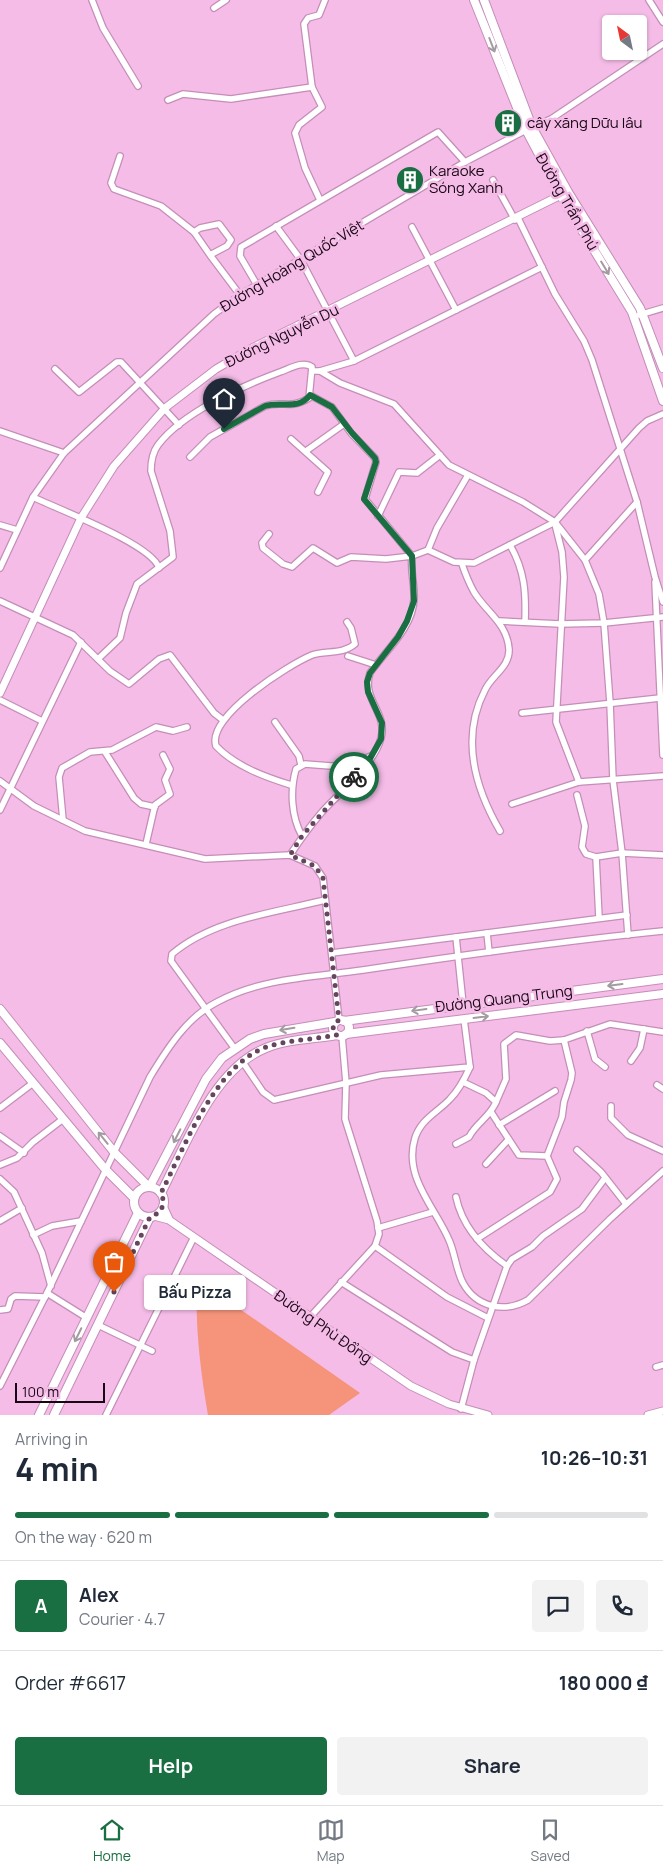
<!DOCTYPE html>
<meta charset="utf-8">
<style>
:root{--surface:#fff;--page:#f2f2f3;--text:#1f2937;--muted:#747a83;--line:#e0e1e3;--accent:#1a6f42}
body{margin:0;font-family:Manrope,sans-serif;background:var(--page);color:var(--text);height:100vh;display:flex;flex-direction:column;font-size:19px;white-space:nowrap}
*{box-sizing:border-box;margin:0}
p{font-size:16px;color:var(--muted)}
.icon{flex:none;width:28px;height:28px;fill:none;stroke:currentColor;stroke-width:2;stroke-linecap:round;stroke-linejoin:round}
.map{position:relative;height:1415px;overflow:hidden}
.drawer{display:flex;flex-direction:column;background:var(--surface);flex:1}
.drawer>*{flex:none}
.needle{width:32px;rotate:327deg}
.tools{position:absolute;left:602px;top:15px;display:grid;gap:10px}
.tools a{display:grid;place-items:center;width:45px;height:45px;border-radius:5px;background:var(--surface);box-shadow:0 1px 4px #0004;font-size:25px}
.scale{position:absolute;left:15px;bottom:12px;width:90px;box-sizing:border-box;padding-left:5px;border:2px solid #180614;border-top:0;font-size:14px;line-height:18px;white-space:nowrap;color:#180614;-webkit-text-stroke:4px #f4bce7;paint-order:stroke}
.pin{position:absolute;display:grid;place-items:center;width:42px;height:42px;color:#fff;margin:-51px -21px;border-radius:50% 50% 50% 0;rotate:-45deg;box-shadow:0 0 5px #0007}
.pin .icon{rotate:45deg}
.courier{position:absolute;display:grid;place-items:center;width:50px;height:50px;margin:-25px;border:4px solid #1a6f42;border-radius:50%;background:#fff;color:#222;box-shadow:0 1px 6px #0007}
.bubble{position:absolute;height:35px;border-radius:5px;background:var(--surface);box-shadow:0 1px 4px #0004;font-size:16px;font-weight:700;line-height:35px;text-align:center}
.headline em{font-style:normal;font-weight:700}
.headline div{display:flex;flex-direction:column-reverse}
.headline{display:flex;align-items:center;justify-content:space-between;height:85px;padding:0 15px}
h1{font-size:32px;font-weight:700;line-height:38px}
.bar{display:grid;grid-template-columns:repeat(4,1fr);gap:8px 5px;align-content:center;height:60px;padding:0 15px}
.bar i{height:6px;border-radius:4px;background:var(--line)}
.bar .active{background:var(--accent)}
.bar p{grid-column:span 4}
.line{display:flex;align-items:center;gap:12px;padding:0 15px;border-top:1px solid var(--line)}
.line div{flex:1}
.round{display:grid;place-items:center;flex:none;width:52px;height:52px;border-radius:5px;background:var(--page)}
.cta{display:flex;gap:10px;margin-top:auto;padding:10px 15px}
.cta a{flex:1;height:58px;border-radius:5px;background:var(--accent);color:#fff;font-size:20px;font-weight:700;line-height:58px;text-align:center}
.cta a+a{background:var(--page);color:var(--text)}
.dock{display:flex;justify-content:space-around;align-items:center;height:70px;border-top:1px solid var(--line);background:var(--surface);font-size:14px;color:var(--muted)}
.dock a{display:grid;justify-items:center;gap:2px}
.dock .active{color:var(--accent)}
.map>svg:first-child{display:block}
.green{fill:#f5937b}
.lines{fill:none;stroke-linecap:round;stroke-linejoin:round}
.minor-casing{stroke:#c48eb8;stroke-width:8}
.tertiary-casing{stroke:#c48eb8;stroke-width:9}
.secondary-casing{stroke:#c48eb8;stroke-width:10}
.minor{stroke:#fff;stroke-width:5.5}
.tertiary{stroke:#fff;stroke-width:7}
.secondary{stroke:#fff;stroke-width:8}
.oneway{stroke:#a39ba1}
.done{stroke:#65465e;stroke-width:5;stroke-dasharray:0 9}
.route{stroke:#1a6f42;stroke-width:6}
.labels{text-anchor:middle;stroke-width:5;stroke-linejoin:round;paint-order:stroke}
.poi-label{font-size:15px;fill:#180614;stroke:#f4bce7;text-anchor:start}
.street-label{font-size:15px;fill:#180614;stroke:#f4bce7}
</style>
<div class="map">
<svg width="663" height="1415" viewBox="0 0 663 1415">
<rect width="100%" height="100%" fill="#f4bce7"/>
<!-- green -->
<path class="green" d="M197 1279 360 1393 329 1415H208C200 1369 195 1325 197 1279Z"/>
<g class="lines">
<defs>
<g id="minor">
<polyline points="92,0 103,28 138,86"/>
<polyline points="649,0 663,22"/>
<polyline points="214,8 226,0"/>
<polyline points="168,100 183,94 231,99 312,87"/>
<polyline points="120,156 111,183 114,189 161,206 194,232"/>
<polyline points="493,180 515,220"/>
<polyline points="320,200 305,168 295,133 299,125 322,107 312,87 304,24 308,18 319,15 325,0"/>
<polyline points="518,218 555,294 584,341 592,360 637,502 655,577 663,602"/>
<polyline points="276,226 301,260 354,361"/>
<polyline points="412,227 456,310"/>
<polyline points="210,255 194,232 200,228 219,224 231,240 227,246 210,255 240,295"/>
<polyline points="257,285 240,256 241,247 438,132 465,162"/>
<polyline points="639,315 663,308"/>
<polyline points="55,369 79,392 117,362 121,362 179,425"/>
<polyline points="313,371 320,371 340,383 394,404 449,465 523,502 555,522 585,560 599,594 604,623 610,703 613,780 622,853 628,935"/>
<polyline points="320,371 354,361 542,267"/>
<polyline points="310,395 332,407 351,433 375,458 376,462 365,499 412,556 428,550 454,562 474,563 555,522 639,428 647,421 663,414"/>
<polyline points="0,431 64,453"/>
<polyline points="291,439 328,472 318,492"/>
<polyline points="306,451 344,424"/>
<path d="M33 497C57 509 152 544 159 568"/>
<polyline points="378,516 399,472 417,473 440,455"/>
<polyline points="555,524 562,552 564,577 556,722 579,782"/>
<polyline points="0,525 17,530"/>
<path d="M269 534 262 543 263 548 283 564 292 567 313 548 337 563 351 557 386 559 412 556C410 571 415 585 414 599 413 628 385 651 370 673 361 699 388 713 381 738 374 765 340 792 322 812 310 826 300 840 290 855"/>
<path d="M510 545C525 571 526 593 525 622"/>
<polyline points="428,550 437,528 468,475"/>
<polyline points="585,560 637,502"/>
<path d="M462 564C465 573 469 583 474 592 486 612 507 623 509 649 510 667 492 675 485 690 460 738 475 788 500 831"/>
<polyline points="0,568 33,497 64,453 214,314 240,295 465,162 526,130 551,119 663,44"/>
<polyline points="655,582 663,755"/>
<polyline points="0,601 73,635 110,671 129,684 159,659 170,655 214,713 223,720"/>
<polyline points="500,621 560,624 604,623 663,617"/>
<polyline points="348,656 376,665"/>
<path d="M98 659 120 638 126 613 137 584 173 557 170 531 151 471C151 462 152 453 158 445 182 413 242 386 280 372 289 369 303 360 312 367L309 398C290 410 283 400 265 406L210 437 190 457"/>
<polyline points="0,700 42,721"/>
<polyline points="522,713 660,698"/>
<polyline points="275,722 299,756 301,765"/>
<polyline points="105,752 134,798 141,804 155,807"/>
<polyline points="0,781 34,806 85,831 205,859 290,855 315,866 323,878 339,1020"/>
<path d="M291 785C265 777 235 766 216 746 206 717 288 665 312 655 326 650 342 655 355 644L351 628 347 622"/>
<polyline points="577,795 585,826 582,847 586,854 596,857 622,853 663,855"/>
<polyline points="512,804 579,782 663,776"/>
<polyline points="0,810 81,642"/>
<polyline points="63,820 59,777 62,768 90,752 112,750 156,727 173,731 187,727"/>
<path d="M302 836C291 816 290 790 296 769L305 764 344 767 371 756"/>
<polyline points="146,844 155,805 170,794 165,780 170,769 163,755"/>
<polyline points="596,857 599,918"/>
<polyline points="487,933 489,952"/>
<polyline points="456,937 463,1004"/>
<polyline points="332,953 627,915"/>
<polyline points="587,1031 595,1059 605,1067"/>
<path d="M235 1049 171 961 172 954C213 919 274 913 325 900"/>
<polyline points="242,1061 263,1092 274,1100 381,1075 470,1067 464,1019"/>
<polyline points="631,1061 640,1048 644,1029"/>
<path d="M470 1067C465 1078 459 1090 450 1099 438 1112 421 1119 415 1138 403 1177 435 1207 449 1240 455 1253 456 1270 463 1283 477 1308 505 1313 528 1300L610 1219 663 1171"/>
<polyline points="657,1085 663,1089"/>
<polyline points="496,1102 506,1079 504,1044 516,1035 550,1041 564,1040 610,1024 663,1032"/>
<polyline points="611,1106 611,1118 628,1135 663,1151"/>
<polyline points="0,1108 33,1083"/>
<polyline points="499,1125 555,1091"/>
<polyline points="0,1136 24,1153"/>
<path d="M456 1144 469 1137C476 1123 490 1117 496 1102L486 1093 463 1082"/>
<polyline points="577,1150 601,1172 626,1204"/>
<polyline points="547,1156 562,1117 564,1102 571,1080 572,1073 564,1040"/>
<polyline points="486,1164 508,1140"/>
<polyline points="0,1165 17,1158 33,1142 63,1119"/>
<polyline points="0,1179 14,1192 42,1253 51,1286"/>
<path d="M456 1197C462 1226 483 1249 507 1266"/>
<polyline points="0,1221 22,1208"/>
<polyline points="378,1228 433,1212"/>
<polyline points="33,1235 52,1226 81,1221"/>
<polyline points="477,1239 550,1192 557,1179 547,1156 519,1155 491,1112"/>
<polyline points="375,1246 447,1297 488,1318"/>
<polyline points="341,1282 452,1352 474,1360"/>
<polyline points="47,1293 87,1318"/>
<polyline points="0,1310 8,1309 11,1299 15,1296 45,1297"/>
<polyline points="310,1317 375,1246 379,1234 377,1221 345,1119 346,1083 342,1036"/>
<polyline points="98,1325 152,1351"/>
<polyline points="656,1367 663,1365"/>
<path d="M0 1386 47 1293 150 1077C167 1049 187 1017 217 1002 261 978 314 977 363 970 463 955 563 941 663 931"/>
<polyline points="461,1409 474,1360 507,1266 512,1259 532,1247 543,1236 582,1209 605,1178"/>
<polyline points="106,1415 194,1237"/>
</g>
<g id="tertiary">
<polyline points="0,693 81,518 114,466 165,408 216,369 252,348 565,193"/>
<polyline points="163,1206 169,1219"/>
<polyline points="154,1216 169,1220 411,1386 449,1404 488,1415"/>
<polyline points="648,1415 663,1411"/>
</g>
<g id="secondary">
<polyline points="474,0 526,130 561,196 632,312 663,401"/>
<polyline points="484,0 532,127 568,192 640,308 663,368"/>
<polyline points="0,1009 114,1152 148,1186"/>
<circle cx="341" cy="1028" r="8"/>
<polyline points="344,1021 663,979"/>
<polyline points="346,1034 663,994"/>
<polyline points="0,1043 105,1169 134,1198"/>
<polyline points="150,1186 206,1079 222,1058 250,1039 264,1034 335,1022"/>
<circle cx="149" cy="1202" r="15"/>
<path d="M161 1193C186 1145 213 1069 266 1048 288 1039 314 1039 337 1035"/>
<polyline points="39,1415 138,1213"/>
<polyline points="54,1415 150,1217"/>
</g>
</defs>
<!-- minor casing -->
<use href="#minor" class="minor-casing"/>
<!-- tertiary casing -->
<use href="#tertiary" class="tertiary-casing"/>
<!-- secondary casing -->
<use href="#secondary" class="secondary-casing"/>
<!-- minor -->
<use href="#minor" class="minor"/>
<!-- tertiary -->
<use href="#tertiary" class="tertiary"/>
<!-- secondary -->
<use href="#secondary" class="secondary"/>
</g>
<!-- one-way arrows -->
<defs><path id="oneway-shaft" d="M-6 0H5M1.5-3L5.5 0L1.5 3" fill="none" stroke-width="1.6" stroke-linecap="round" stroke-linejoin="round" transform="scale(1.25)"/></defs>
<g class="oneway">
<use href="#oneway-shaft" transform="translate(492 45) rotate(69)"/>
<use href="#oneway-shaft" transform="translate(605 268) rotate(59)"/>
<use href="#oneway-shaft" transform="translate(615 985) rotate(173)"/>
<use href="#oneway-shaft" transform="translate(419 1010) rotate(172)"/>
<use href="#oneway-shaft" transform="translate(481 1017) rotate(-7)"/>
<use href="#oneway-shaft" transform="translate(287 1029) rotate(171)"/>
<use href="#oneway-shaft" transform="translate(177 1136) rotate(117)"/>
<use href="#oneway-shaft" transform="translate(103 1138) rotate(-129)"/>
<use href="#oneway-shaft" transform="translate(78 1335) rotate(116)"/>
</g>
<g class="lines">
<!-- done -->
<path class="done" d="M114 1292 150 1217C162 1213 166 1204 161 1193 185 1146 216 1063 269 1046 291 1040 315 1039 337 1035L333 1029 334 1024 339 1020 323 878 315 866 290 855 302 836 354 777"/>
<!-- route -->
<path class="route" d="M224 429 265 406C281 401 298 411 310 395L332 407 352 433 375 458 376 462 364 499 412 556 414 601 407 621 398 637 370 673 367 682 368 692 382 723 381 739 368 762 354 777"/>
</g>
<!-- icons -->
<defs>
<symbol id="building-disc" viewBox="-11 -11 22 22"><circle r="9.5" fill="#1a6f42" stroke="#f4bce7"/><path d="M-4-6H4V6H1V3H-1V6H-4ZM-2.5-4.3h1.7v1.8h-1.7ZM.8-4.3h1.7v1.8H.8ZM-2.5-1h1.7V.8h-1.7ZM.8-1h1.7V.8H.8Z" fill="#fff"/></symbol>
</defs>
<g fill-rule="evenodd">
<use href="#building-disc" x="492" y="107" width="32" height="32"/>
<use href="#building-disc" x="394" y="164" width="32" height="32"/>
</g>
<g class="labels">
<!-- poi labels -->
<g class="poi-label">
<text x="527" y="128">cây xăng Dữu lâu</text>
<text x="429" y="176">Karaoke<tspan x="429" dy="17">Sóng Xanh</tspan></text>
</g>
<!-- street labels -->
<g class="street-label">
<text transform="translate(567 202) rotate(60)" y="5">Đường Trần Phú</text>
<text transform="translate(292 266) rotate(-31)" y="5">Đường Hoàng Quốc Việt</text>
<text transform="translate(282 336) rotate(-26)" y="5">Đường Nguyễn Du</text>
<text transform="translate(504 999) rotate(-7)" y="5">Đường Quang Trung</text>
<text transform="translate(323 1327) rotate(35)" y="5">Đường Phù Đổng</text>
</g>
</g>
</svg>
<div class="tools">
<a><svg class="needle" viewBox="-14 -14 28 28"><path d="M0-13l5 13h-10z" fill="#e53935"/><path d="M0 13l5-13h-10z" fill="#747a83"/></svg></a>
</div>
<div class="scale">100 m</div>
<div class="pin" style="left:114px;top:1292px;background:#ea580c"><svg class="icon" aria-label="bag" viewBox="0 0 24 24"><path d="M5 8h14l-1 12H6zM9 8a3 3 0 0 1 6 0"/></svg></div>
<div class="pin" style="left:224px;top:429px;background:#1f2937"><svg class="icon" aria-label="home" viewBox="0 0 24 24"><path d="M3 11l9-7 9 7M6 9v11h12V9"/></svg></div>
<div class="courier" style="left:354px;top:777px"><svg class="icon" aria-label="bike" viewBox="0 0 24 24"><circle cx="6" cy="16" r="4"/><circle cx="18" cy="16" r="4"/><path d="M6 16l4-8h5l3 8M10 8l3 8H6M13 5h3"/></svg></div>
<div class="bubble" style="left:144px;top:1275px;width:102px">Bấu Pizza</div>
</div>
<section class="drawer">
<div class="headline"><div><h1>4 min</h1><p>Arriving in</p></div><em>10:26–10:31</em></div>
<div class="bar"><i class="active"></i><i class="active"></i><i class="active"></i><i></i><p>On the way · 620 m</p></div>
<div class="line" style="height:90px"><b class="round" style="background:var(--accent);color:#fff">A</b><div><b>Alex</b><p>Courier · 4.7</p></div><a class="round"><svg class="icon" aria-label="chat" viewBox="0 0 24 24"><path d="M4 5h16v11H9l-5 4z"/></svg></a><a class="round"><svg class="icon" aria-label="phone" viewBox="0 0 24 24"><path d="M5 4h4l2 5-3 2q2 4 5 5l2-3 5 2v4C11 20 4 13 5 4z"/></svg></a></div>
<div class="line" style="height:65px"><div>Order #6617</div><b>180 000 ₫</b></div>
<div class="cta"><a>Help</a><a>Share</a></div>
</section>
<nav class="dock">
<a class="active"><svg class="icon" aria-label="home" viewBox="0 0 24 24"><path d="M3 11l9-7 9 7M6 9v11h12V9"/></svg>Home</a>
<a><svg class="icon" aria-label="map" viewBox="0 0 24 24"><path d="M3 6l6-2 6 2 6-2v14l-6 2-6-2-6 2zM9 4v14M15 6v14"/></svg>Map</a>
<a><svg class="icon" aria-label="saved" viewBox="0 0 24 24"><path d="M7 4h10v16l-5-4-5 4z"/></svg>Saved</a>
</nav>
